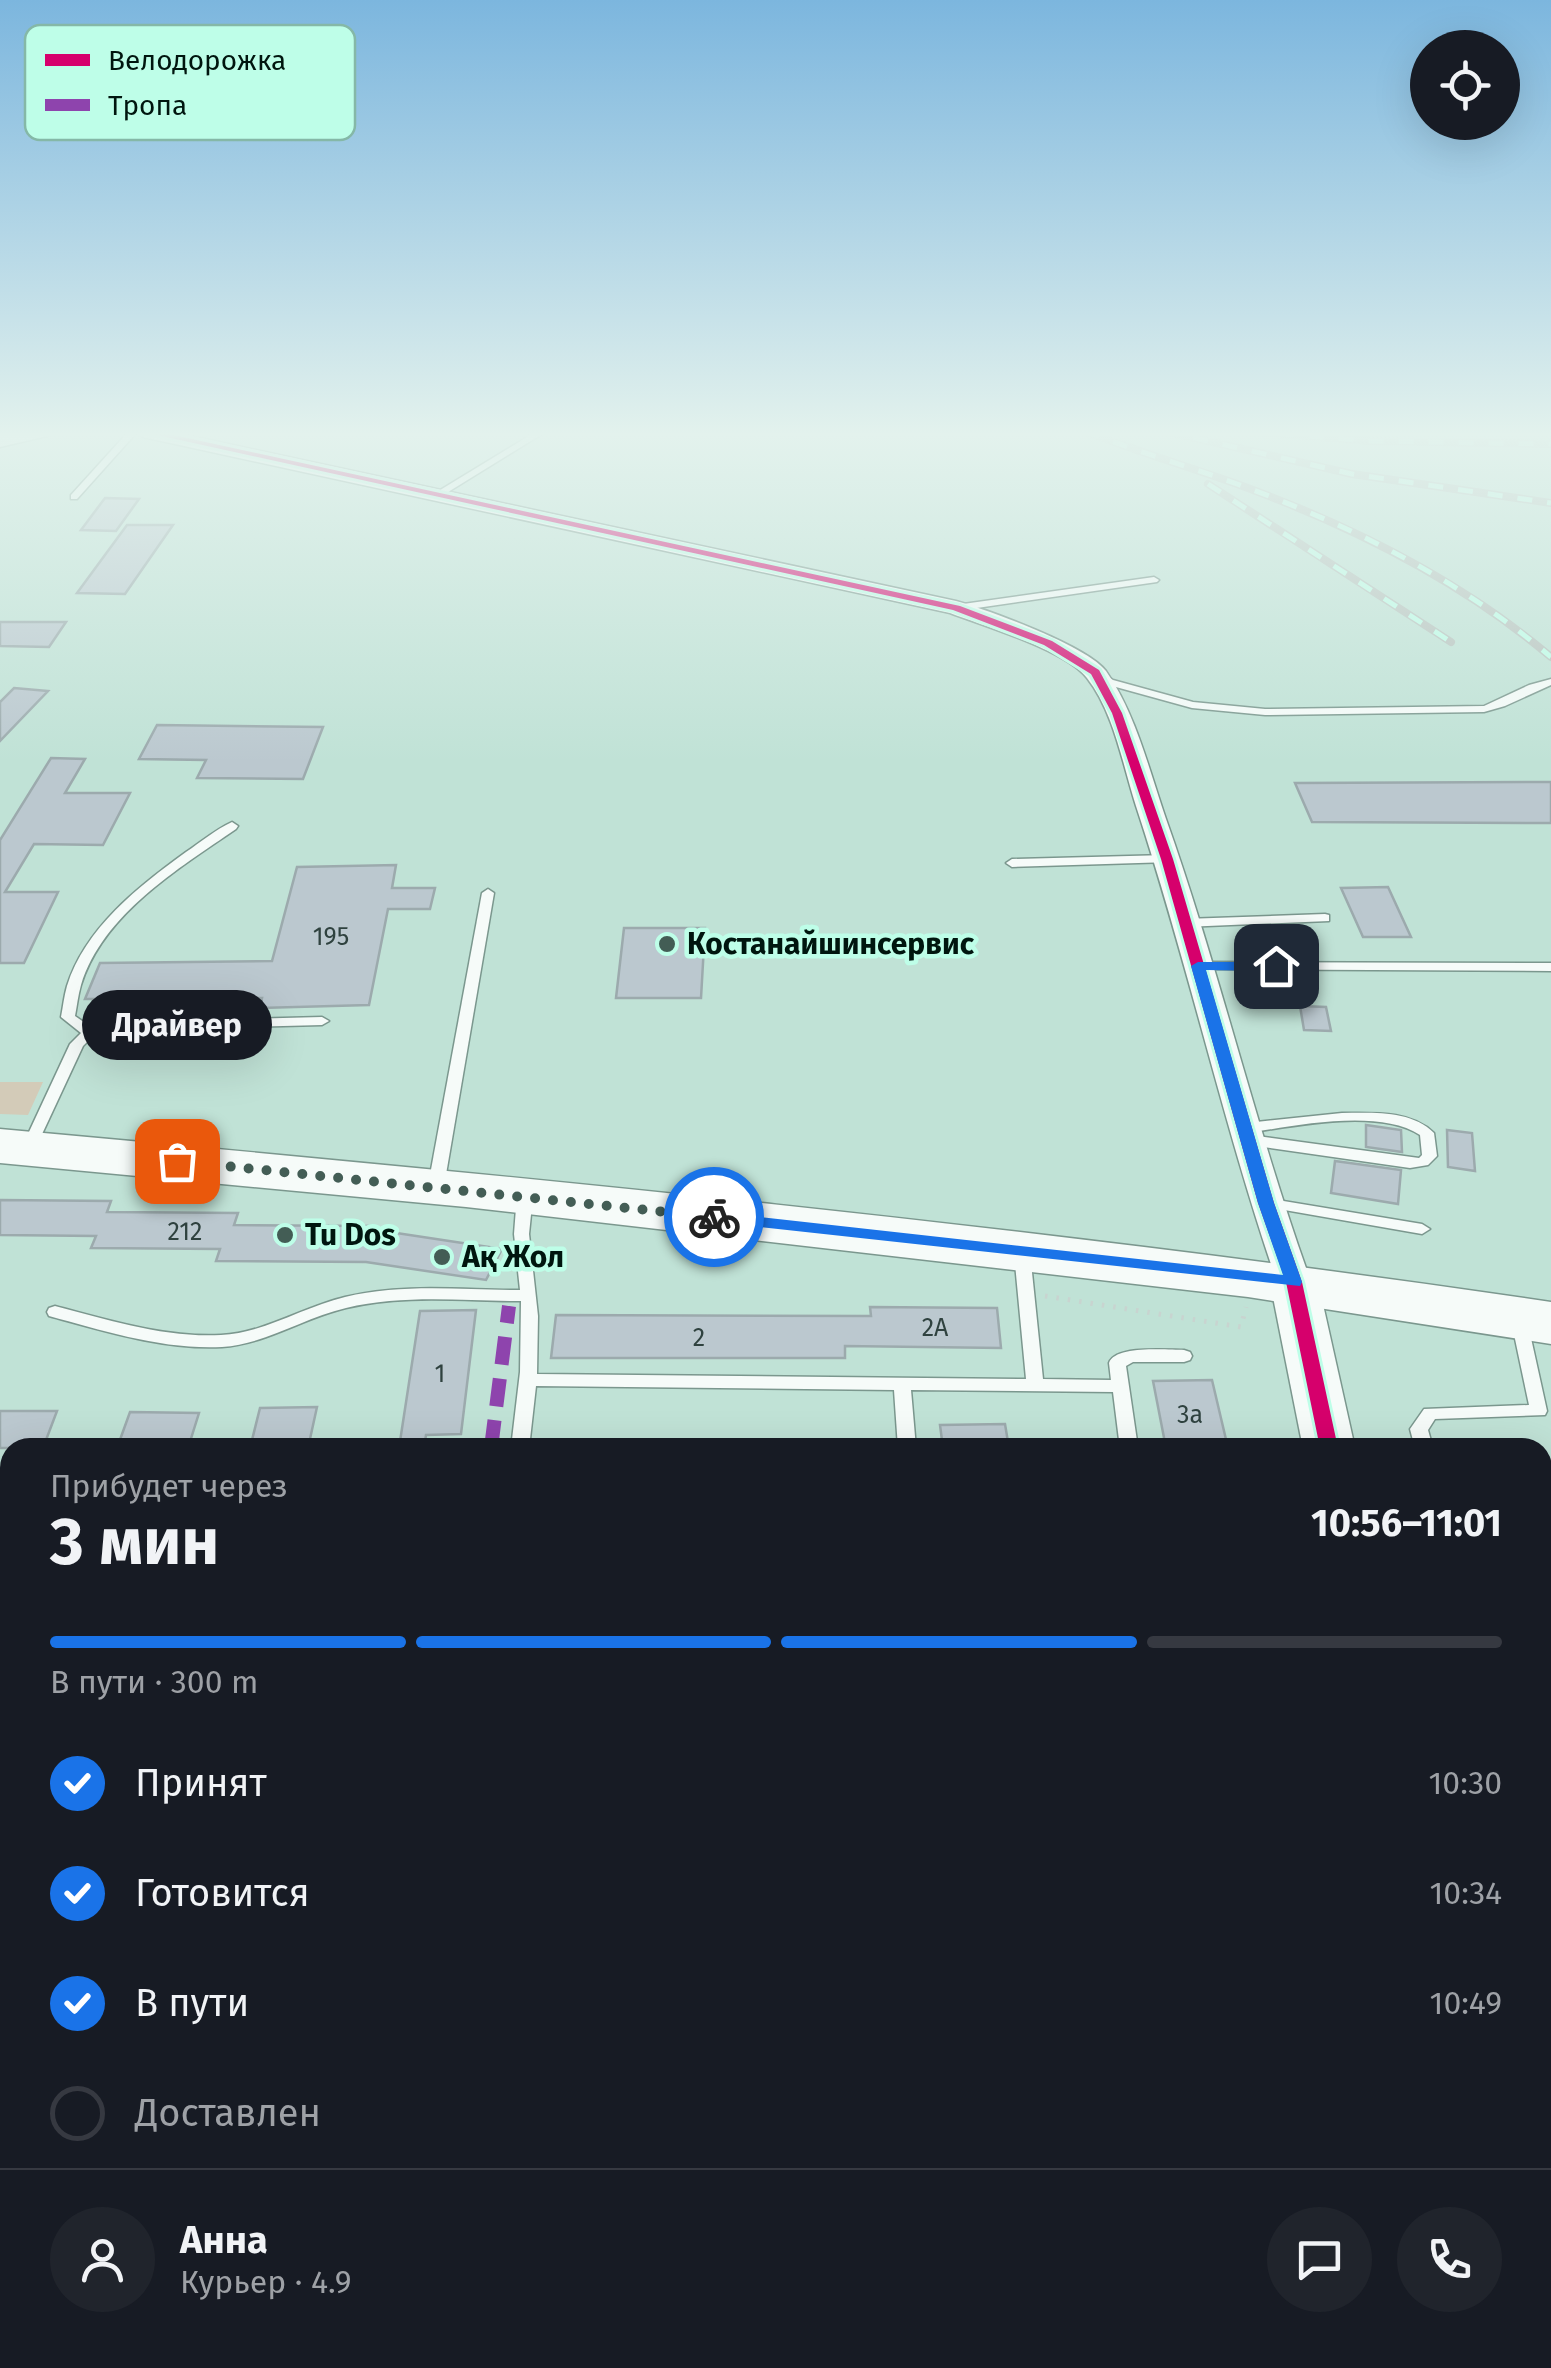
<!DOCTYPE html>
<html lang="ru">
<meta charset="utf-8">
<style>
:root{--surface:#171b24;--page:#20242c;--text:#f1f3f6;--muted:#9ea1a6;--line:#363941;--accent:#1a73e8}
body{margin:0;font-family:"Fira Sans",sans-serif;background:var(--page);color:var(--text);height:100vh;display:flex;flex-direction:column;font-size:38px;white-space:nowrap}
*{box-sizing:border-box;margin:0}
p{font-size:32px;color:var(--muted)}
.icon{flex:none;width:55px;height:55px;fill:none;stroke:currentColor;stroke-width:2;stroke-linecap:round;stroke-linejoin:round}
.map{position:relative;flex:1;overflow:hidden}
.details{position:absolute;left:0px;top:1438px;width:1552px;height:932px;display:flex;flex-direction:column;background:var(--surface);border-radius:30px 30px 0 0;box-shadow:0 10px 40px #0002}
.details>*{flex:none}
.buttons{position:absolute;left:1410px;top:30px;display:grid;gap:20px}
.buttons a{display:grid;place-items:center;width:110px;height:110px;border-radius:50%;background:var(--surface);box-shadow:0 10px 40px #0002;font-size:50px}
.pin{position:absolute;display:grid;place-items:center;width:85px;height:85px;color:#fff;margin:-42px;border-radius:20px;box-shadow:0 5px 15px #0006}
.courier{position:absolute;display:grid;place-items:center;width:100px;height:100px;margin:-50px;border:8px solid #1a73e8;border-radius:50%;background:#fff;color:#222;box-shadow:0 2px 12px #0007}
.bubble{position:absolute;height:70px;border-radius:35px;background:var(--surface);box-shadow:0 10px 40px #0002;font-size:32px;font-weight:700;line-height:70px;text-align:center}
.overview em{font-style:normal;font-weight:700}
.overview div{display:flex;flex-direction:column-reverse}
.overview{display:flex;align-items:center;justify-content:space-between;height:170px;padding:0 50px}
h1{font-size:65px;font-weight:700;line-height:75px}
.bar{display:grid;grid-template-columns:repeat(4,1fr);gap:15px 10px;align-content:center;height:120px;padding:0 50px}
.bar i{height:12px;border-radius:8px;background:var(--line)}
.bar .current{background:var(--accent)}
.bar p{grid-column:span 4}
.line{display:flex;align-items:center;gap:25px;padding:0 50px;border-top:2px solid var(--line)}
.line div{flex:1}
.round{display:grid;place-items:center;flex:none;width:105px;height:105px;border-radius:52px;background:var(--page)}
ol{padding:0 50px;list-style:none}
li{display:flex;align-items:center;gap:30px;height:110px}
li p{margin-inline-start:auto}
li .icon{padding:10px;border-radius:50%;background:var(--accent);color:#fff;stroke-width:4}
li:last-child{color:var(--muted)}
li i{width:55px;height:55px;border:5px solid var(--line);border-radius:50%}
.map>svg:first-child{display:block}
.green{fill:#d3cbb8}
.building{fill:#bbc8cf;stroke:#9caaad;stroke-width:2.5}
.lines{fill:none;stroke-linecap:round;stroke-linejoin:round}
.lane-casing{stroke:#7b978e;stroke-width:3}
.street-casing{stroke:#7b978e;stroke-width:3}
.secondary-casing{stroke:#7b978e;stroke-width:3}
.highway-casing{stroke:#7b978e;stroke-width:3}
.path{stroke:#c8d4d0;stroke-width:5;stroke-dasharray:2.5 9;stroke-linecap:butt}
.lane{fill:#f6fbf9;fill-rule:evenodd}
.street{fill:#f6fbf9;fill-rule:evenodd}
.secondary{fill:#f6fbf9;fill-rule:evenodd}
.highway{fill:#f6fbf9;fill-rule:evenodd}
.rail-casing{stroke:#b8c2be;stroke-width:8}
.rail{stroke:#befee8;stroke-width:5;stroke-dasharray:15;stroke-linecap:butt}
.quiet{stroke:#8e44ad;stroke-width:14;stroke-dasharray:28 14;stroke-linecap:butt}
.cycleway-casing{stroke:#befee8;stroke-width:6}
.cycleway{fill:#d6006c;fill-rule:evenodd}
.route{fill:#1a73e8}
.done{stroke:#435d55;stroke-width:10;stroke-dasharray:0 18}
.poi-dot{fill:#435d55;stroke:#befee8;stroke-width:4}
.labels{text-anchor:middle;stroke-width:9;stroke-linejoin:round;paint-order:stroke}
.number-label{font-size:25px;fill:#2f423f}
.poi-label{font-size:30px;font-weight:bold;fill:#00160f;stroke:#befee8;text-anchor:start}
.key{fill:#befee8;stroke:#85b8a7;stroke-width:2.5}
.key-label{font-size:28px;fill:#00160f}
</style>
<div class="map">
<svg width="1551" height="2368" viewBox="0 0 1551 2368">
<rect width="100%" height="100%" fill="#c0e2d6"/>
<!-- green -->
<polygon class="green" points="0,1082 43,1082 28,1115 0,1114"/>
<!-- building -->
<g class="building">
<polygon points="105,498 139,499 116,531 81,530"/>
<polygon points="127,525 173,525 125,594 77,593"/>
<polygon points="0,622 66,622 49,647 0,646"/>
<polygon points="14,688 48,691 0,741 0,702"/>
<polygon points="157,725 323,727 303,779 197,778 206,760 139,759"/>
<polygon points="51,758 85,759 65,793 130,793 103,845 34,844 5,892 58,892 24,963 0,963 0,840"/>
<polygon points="1551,782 1551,823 1312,822 1295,783"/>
<polygon points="396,865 392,888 435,888 430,909 388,909 369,1005 260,1008 262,998 85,999 100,963 272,961 297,867"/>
<polygon points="1388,887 1411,937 1363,937 1341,888"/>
<polygon points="624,928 705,928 701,998 616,998"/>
<polygon points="1300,1006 1326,1007 1331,1031 1304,1030"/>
<polygon points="1366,1125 1401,1130 1402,1152 1366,1147"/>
<polygon points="1447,1130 1472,1133 1475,1171 1448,1167"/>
<polygon points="1335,1161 1401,1170 1398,1204 1331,1193"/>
<polygon points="0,1200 111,1201 107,1212 238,1213 234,1225 371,1226 370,1229 502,1249 486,1280 366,1262 216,1261 220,1249 91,1248 96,1236 0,1235"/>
<polygon points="870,1307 997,1308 1001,1348 845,1346 845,1358 551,1358 556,1315 871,1316"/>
<polygon points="476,1310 461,1434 426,1435 424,1448 399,1448 420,1311"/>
<polygon points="1212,1380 1228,1448 1166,1448 1153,1381"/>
<polygon points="317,1407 308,1448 250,1448 260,1408"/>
<polygon points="0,1411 57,1411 43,1448 0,1448"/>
<polygon points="130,1412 199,1413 188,1448 117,1448"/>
<polygon points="1005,1424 1009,1448 943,1448 940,1425"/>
</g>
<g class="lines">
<defs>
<g id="lane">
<polygon points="129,431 138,431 77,499 71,499 71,495"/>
<polygon points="537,431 547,431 440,497 432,495"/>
<polygon points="1154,577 1159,580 1157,582 956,611 951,608 956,605"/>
<polygon points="1099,671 1113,680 1193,702 1265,709 1484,706 1529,685 1551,679 1551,685 1505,706 1484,712 1265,715 1192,708 1105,684 1094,674"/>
<path d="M232 822 238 826 236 829C178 869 103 914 81 985 78 995 77 1006 75 1016L88 1025 94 1023 322 1017 329 1021 322 1025 98 1031 83 1046 36 1147 34 1150H24L22 1147 70 1044 81 1033 61 1017C63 1007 64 996 67 986 85 928 139 886 186 852 201 842 216 829 232 822Z"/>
<polygon points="1167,855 1173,859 1171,862 1012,867 1006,863 1012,859"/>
<polygon points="488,889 494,893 444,1186 436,1191 428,1186 482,893"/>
<polygon points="1325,914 1329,915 1329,921 1184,927 1178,923 1184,919"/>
<polygon points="1198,962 1551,963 1551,971 1193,969 1191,966 1193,963"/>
<path d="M1342 1113C1373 1113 1411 1110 1434 1133L1437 1156 1428 1165 1410 1168 1250 1145 1243 1140 1250 1135 1419 1158 1422 1155 1420 1135C1378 1108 1295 1126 1247 1133L1240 1128 1247 1123Z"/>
<path d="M525 1190 533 1195 529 1234 538 1316 537 1374 1026 1379 1014 1253 1022 1248 1030 1253 1043 1379 1111 1380C1111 1379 1109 1363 1109 1363 1115 1345 1168 1350 1184 1350L1190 1352 1192 1356 1190 1360 1184 1362H1133L1126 1366 1138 1448H1120L1113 1392 911 1390 916 1448H898L894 1390 536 1386 529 1448H511L520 1372 521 1301C463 1301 403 1294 346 1308 303 1318 266 1344 222 1347 164 1350 104 1331 49 1316L47 1312 49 1308 55 1306C109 1320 165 1338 221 1335 264 1333 303 1307 345 1297 402 1283 462 1290 520 1290L514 1234 517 1195Z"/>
<polygon points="1266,1198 1422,1224 1430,1229 1422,1234 1261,1206 1258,1203 1261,1200"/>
<polygon points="1519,1314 1525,1316 1527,1320 1547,1411 1545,1415 1435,1419 1428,1430 1433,1448 1415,1448 1410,1429 1424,1409 1529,1405 1511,1320 1513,1316"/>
<rect x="1542" y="1772" width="9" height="18"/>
<polygon points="1542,1866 1549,1868 1551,1872 1551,1910 1542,1905"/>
<rect x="0" y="2109" width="10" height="22"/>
<polygon points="121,2360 147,2360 145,2368 119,2368"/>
<polygon points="341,2360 367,2360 366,2368 340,2368"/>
<rect x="958" y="2360" width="26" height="8"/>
</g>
<g id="street">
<path d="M134 431H168L956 601C989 610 1087 646 1106 671 1136 714 1149 770 1166 819 1220 971 1256 1130 1311 1282L1306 1290 1294 1294 1282 1290 1277 1282C1223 1125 1188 963 1136 806 1123 766 1114 712 1087 678 1065 650 984 626 950 613L143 437Z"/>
<rect x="1542" y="1827" width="9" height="40"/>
</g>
<g id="secondary">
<polygon points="0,431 51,431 47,436 0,447"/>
<polygon points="1294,1266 1311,1271 1318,1282 1355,1448 1303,1448 1270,1282 1277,1271"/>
<rect x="0" y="1818" width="10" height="56"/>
<polygon points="1542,2276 1551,2280 1551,2368 1521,2368 1518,2360 1542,2360"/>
</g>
<path id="highway" d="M0 1129C518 1176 1036 1226 1551 1302V1344L1248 1297 466 1207 0 1163Z"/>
</defs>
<!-- lane casing -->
<use href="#lane" class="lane-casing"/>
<!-- street casing -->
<use href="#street" class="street-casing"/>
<!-- secondary casing -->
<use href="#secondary" class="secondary-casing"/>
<!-- highway casing -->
<use href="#highway" class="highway-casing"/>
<!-- path -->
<polyline class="path" points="1045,1296 1241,1327 1246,1307"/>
<!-- lane -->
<use href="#lane" class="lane"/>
<!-- street -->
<use href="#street" class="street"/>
<!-- secondary -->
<use href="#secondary" class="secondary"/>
<!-- highway -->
<use href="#highway" class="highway"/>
<defs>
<g id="rail">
<path d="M1085 431C1135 451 1187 466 1237 484 1350 525 1459 579 1551 657"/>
<polyline points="1164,431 1352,474 1551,503"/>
<polyline points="1249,431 1370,441 1551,444"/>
<polyline points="1208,484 1451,642"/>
</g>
</defs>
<!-- rail casing -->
<use href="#rail" class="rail-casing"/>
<!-- rail -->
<use href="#rail" class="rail"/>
<!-- quiet -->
<polyline class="quiet" points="491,1448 509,1306"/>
<defs>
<polygon id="cycleway" points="139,431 155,431 960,606 1052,641 1099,670 1122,713 1173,859 1274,1203 1302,1282 1338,1448 1320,1448 1286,1282 1258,1203 1161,859 1112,713 1091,674 1044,645 953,610"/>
</defs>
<!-- cycleway casing -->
<use href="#cycleway" class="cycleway-casing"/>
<!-- cycleway -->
<use href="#cycleway" class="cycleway"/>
</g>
<!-- sky -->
<linearGradient id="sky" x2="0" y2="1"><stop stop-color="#7cb6de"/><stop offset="0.57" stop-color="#e3f2ed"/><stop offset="1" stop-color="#e3f2ed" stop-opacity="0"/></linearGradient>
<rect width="1551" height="762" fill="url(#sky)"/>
<!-- route -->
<polygon class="route" points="1198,962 1276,962 1284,966 1276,971 1206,970 1274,1203 1302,1282 1300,1286 714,1222 705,1217 714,1212 1283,1275 1258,1203 1191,966"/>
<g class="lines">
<!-- done -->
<polyline class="done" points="177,1161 714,1217"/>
</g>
<!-- markers -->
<g class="poi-dot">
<circle cx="667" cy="944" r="10"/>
<circle cx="285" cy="1235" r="10"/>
<circle cx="442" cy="1257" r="10"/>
</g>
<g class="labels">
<!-- number labels -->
<g class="number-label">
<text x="331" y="945">195</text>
<text x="185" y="1240">212</text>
<text x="935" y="1336">2А</text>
<text x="699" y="1346">2</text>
<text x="440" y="1382">1</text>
<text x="1190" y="1423">3а</text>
</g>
<!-- poi labels -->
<g class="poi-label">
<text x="687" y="954">Костанайшинсервис</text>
<text x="305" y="1245">Tu Dos</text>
<text x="462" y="1267">Ақ Жол</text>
</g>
</g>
<!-- legend -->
<rect x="25" y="25" width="330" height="115" rx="15" class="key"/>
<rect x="45" y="54" width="45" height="12" fill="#d6006c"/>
<rect x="45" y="99" width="45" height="12" fill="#8e44ad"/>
<g class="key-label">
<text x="108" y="70">Велодорожка</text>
<text x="108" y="115">Тропа</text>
</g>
</svg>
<div class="buttons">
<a><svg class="icon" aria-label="locate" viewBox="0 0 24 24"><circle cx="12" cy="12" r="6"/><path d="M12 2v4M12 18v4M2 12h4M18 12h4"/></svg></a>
</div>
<div class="pin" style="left:177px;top:1161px;background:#ea580c"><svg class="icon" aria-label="bag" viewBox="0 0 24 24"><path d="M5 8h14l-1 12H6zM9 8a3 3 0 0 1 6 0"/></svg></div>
<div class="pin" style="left:1276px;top:966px;background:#1f2937"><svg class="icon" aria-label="home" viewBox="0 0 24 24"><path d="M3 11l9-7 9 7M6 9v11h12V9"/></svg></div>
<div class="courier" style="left:714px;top:1217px"><svg class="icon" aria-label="bike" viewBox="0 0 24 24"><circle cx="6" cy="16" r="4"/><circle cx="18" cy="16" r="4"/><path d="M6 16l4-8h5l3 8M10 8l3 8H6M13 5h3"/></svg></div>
<div class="bubble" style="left:82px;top:990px;width:190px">Драйвер</div>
<section class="details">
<div class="overview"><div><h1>3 мин</h1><p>Прибудет через</p></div><em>10:56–11:01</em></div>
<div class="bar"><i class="current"></i><i class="current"></i><i class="current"></i><i></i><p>В пути · 300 m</p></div>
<ol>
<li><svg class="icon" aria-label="check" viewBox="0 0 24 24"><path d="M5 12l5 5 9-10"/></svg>Принят<p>10:30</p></li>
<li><svg class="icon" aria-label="check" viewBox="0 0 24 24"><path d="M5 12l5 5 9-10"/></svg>Готовится<p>10:34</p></li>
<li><svg class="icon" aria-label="check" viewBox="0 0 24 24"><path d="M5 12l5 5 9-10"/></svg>В пути<p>10:49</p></li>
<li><i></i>Доставлен</li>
</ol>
<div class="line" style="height:180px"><a class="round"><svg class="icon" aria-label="person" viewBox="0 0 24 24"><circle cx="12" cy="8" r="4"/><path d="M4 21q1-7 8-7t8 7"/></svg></a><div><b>Анна</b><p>Курьер · 4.9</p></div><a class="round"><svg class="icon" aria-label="chat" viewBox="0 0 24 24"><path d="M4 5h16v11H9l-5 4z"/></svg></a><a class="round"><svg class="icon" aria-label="phone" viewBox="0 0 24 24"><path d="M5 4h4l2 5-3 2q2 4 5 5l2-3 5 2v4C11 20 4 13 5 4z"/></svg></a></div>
</section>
</div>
